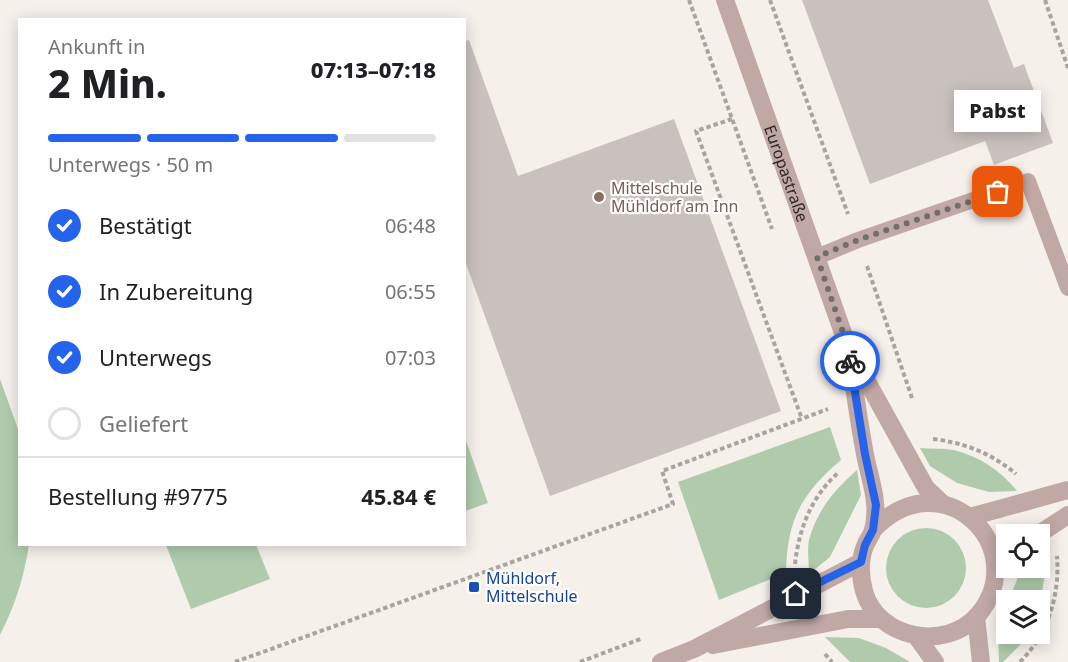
<!DOCTYPE html>
<html lang="de">
<meta charset="utf-8">
<style>
:root{--surface:#fff;--page:#f6f6f6;--text:#202124;--muted:#757577;--line:#e0e0e0;--accent:#2563eb}
body{margin:0;font-family:"Noto Sans",sans-serif;background:var(--page);color:var(--text);height:100vh;display:flex;flex-direction:column;font-size:22px;white-space:nowrap}
*{box-sizing:border-box;margin:0}
p{font-size:20px;color:var(--muted)}
.icon{flex:none;width:33px;height:33px;fill:none;stroke:currentColor;stroke-width:2;stroke-linecap:round;stroke-linejoin:round}
.map{position:relative;flex:1;overflow:hidden}
.drawer{position:absolute;left:18px;top:18px;width:448px;height:528px;display:flex;flex-direction:column;background:var(--surface);border-radius:0px;box-shadow:0 3px 15px #0003}
.drawer>*{flex:none}
.tools{position:absolute;left:996px;top:524px;display:grid;gap:12px}
.tools a{display:grid;place-items:center;width:54px;height:54px;border-radius:0px;background:var(--surface);box-shadow:0 3px 15px #0003;font-size:30px}
.pin{position:absolute;display:grid;place-items:center;width:51px;height:51px;color:#fff;margin:-26px;border-radius:12px;box-shadow:0 3px 9px #0006}
.courier{position:absolute;display:grid;place-items:center;width:60px;height:60px;margin:-30px;border:4px solid #2563eb;border-radius:50%;background:#fff;color:#222;box-shadow:0 2px 8px #0007}
.bubble{position:absolute;height:42px;border-radius:0px;background:var(--surface);box-shadow:0 3px 15px #0003;font-size:20px;font-weight:800;line-height:42px;text-align:center}
.overview em{font-style:normal;font-weight:800}
.overview div{display:flex;flex-direction:column-reverse}
.overview{display:flex;align-items:center;justify-content:space-between;height:102px;padding:0 30px}
h1{font-size:39px;font-weight:800;line-height:45px}
.bar{display:grid;grid-template-columns:repeat(4,1fr);gap:9px 6px;align-content:center;height:72px;padding:0 30px}
.bar i{height:8px;border-radius:4px;background:var(--line)}
.bar .on{background:var(--accent)}
.bar p{grid-column:span 4}
.line{display:flex;align-items:center;gap:15px;padding:0 30px;border-top:2px solid var(--line)}
.line div{flex:1}
ol{padding:0 30px;list-style:none}
li{display:flex;align-items:center;gap:18px;height:66px}
li p{margin-inline-start:auto}
li .icon{padding:6px;border-radius:50%;background:var(--accent);color:#fff;stroke-width:4}
li:last-child{color:var(--muted)}
li i{width:33px;height:33px;border:3px solid var(--line);border-radius:50%}
.map>svg:first-child{display:block}
.green{fill:#afcbac}
.building{fill:#c9c1be}
.lines{fill:none;stroke-linecap:round;stroke-linejoin:round}
.path{stroke:#a9a4a0;stroke-width:4;stroke-dasharray:4.5 3;stroke-linecap:butt}
.service{stroke:#c0a8a5;stroke-width:16}
.minor{stroke:#c0a8a5;stroke-width:18}
.done{stroke:#716d6a;stroke-width:6;stroke-dasharray:0 10.8}
.route{stroke:#2563eb;stroke-width:8}
.education-dot{fill:#8d6e63;stroke:#fefefe;stroke-width:2}
.transit-dot{fill:#1a4fb4;stroke:#fefefe;stroke-width:2}
.labels{text-anchor:middle;stroke-width:4.5;stroke-linejoin:round;paint-order:stroke}
.street-label{font-size:16px;fill:#292624;stroke:#fefefe}
.education-label{font-size:16px;fill:#785e54;stroke:#fefefe;text-anchor:start}
.transit-label{font-size:16px;fill:#164399;stroke:#fefefe;text-anchor:start}
</style>
<div class="map">
<svg width="1068" height="662" viewBox="0 0 1068 662">
<rect width="100%" height="100%" fill="#f6f0eb"/>
<!-- green -->
<g class="green">
<path d="M0 379 19 432 20 544 29 545C24 577 15 606 0 635Z"/>
<path d="M830 427 841 460C801 494 787 520 786 573L719 600 678 482Z"/>
<polygon points="465,438 488,503 465,511"/>
<path d="M920 448C930 449 943 448 954 450 979 456 1001 471 1017 491L989 492 957 483 930 466Z"/>
<path d="M857 470 861 495 830 557 809 574C809 563 807 550 809 540 817 511 834 490 857 470Z"/>
<circle cx="926" cy="568" r="40"/>
<polygon points="166,545 256,545 270,579 191,609"/>
<polygon points="1045,547 1046,568 1040,604 1040,600 1009,600 1022,567 1040,567 1040,551"/>
<polygon points="1006,607 1006,633 1027,633 1024,641 1003,662 999,662 998,635"/>
<polygon points="825,637 859,638 886,648 910,662 850,662"/>
</g>
<!-- building -->
<g class="building">
<polygon points="802,0 988,0 1014,68 1024,64 1053,143 994,165 985,141 870,184"/>
<polygon points="469,40 518,176 674,119 781,411 550,496 465,261 465,41"/>
</g>
<g class="lines">
<!-- path -->
<g class="path">
<polyline points="689,0 772,229"/>
<polyline points="770,0 848,214"/>
<polyline points="1045,0 1068,68"/>
<polyline points="732,119 696,131 802,419"/>
<polyline points="867,266 912,398"/>
<path d="M933 439C965 443 991 453 1016 474"/>
<path d="M795 564C799 529 811 497 838 473"/>
<polyline points="825,654 832,662"/>
<polyline points="235,662 673,504 662,471 828,409"/>
<polyline points="580,662 643,638"/>
<path d="M1020 662C1048 634 1060 595 1057 556"/>
</g>
<!-- service -->
<polyline class="service" points="817,257 858,240 1028,181 1068,288"/>
<!-- minor -->
<g class="minor">
<path id="s1" d="M725 0 848 347 926 488 943 504"/>
<path d="M848 347C854 383 858 419 865 454 868 471 874 487 875 503 876 510 875 523 873 530 871 536 867 541 865 546 859 561 860 576 864 591 877 639 946 652 978 615 1034 548 942 457 873 530"/>
<polyline points="970,517 1068,490"/>
<polyline points="1039,534 1068,515"/>
<polyline points="976,617 981,662"/>
<polyline points="916,636 935,662"/>
<polyline points="713,645 848,619 881,619"/>
<polyline points="661,662 694,649 861,562"/>
</g>
</g>
<g class="lines">
<!-- done -->
<polyline class="done" points="850,361 848,347 817,257 858,240 998,192"/>
<!-- route -->
<polyline class="route" points="796,594 861,562 865,545 873,530 876,505 865,454 850,361"/>
</g>
<!-- markers -->
<circle class="education-dot" cx="599" cy="197" r="6"/>
<rect class="transit-dot" x="468" y="581" width="12" height="12" rx="3"/>
<g class="labels">
<!-- street labels -->
<g class="street-label">
<text dy="6" stroke="none"><textPath href="#s1" startOffset="184">Europastraße</textPath></text>
</g>
<!-- education labels -->
<g class="education-label">
<text x="611" y="194">Mittelschule<tspan x="611" dy="18">Mühldorf am Inn</tspan></text>
</g>
<!-- transit labels -->
<g class="transit-label">
<text x="486" y="584">Mühldorf,<tspan x="486" dy="18">Mittelschule</tspan></text>
</g>
</g>
</svg>
<div class="tools">
<a><svg class="icon" aria-label="locate" viewBox="0 0 24 24"><circle cx="12" cy="12" r="6"/><path d="M12 2v4M12 18v4M2 12h4M18 12h4"/></svg></a>
<a><svg class="icon" aria-label="layers" viewBox="0 0 24 24"><path d="M12 4l9 5-9 5-9-5zM3 14l9 5 9-5"/></svg></a>
</div>
<div class="pin" style="left:998px;top:192px;background:#ea580c"><svg class="icon" aria-label="bag" viewBox="0 0 24 24"><path d="M5 8h14l-1 12H6zM9 8a3 3 0 0 1 6 0"/></svg></div>
<div class="pin" style="left:796px;top:594px;background:#1f2937"><svg class="icon" aria-label="home" viewBox="0 0 24 24"><path d="M3 11l9-7 9 7M6 9v11h12V9"/></svg></div>
<div class="courier" style="left:850px;top:361px"><svg class="icon" aria-label="bike" viewBox="0 0 24 24"><circle cx="6" cy="16" r="4"/><circle cx="18" cy="16" r="4"/><path d="M6 16l4-8h5l3 8M10 8l3 8H6M13 5h3"/></svg></div>
<div class="bubble" style="left:954px;top:90px;width:87px">Pabst</div>
<section class="drawer">
<div class="overview"><div><h1>2 Min.</h1><p>Ankunft in</p></div><em>07:13–07:18</em></div>
<div class="bar"><i class="on"></i><i class="on"></i><i class="on"></i><i></i><p>Unterwegs · 50 m</p></div>
<ol>
<li><svg class="icon" aria-label="check" viewBox="0 0 24 24"><path d="M5 12l5 5 9-10"/></svg>Bestätigt<p>06:48</p></li>
<li><svg class="icon" aria-label="check" viewBox="0 0 24 24"><path d="M5 12l5 5 9-10"/></svg>In Zubereitung<p>06:55</p></li>
<li><svg class="icon" aria-label="check" viewBox="0 0 24 24"><path d="M5 12l5 5 9-10"/></svg>Unterwegs<p>07:03</p></li>
<li><i></i>Geliefert</li>
</ol>
<div class="line" style="height:78px"><div>Bestellung #9775</div><b>45.84 €</b></div>
</section>
</div>
